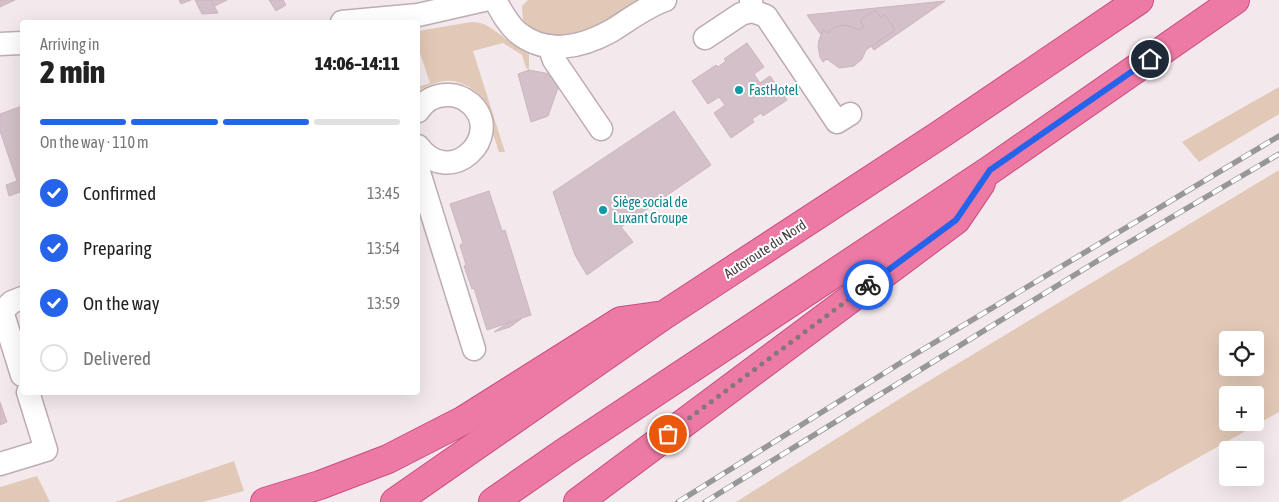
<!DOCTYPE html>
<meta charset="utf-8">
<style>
:root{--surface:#fff;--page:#f6f6f6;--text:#222;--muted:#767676;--line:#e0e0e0;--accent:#2563eb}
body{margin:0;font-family:"Asap Condensed",sans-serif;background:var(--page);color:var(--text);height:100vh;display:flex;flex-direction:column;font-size:19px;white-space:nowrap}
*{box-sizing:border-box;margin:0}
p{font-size:16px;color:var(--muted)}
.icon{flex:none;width:28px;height:28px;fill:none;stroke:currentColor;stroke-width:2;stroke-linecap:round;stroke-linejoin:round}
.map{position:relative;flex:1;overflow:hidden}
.sheet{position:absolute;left:20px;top:20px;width:400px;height:375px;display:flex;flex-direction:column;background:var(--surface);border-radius:5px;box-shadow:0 5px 20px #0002}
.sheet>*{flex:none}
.buttons{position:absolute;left:1219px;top:331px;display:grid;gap:10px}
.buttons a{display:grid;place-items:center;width:45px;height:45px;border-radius:5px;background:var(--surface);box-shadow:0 5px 20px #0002;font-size:25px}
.pin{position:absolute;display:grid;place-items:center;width:42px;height:42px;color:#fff;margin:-21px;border:2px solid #fff;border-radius:50%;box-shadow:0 1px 5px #0007}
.courier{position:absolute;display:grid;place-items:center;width:50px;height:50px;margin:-25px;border:4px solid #2563eb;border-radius:50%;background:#fff;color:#222;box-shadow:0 1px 6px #0007}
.summary em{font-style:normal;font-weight:800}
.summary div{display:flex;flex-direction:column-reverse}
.summary{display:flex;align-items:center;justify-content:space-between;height:85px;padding:0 20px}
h1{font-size:32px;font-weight:800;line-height:38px}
.bar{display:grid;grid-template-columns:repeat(4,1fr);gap:8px 5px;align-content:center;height:60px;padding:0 20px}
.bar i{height:6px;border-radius:4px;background:var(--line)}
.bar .selected{background:var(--accent)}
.bar p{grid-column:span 4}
ol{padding:0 20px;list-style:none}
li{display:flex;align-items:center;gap:15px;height:55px}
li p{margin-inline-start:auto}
li .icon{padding:5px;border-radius:50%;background:var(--accent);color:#fff;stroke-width:4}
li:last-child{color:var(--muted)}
li i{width:28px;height:28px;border:2px solid var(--line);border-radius:50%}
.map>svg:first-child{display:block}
.green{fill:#e2c9b7;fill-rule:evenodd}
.building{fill:#d3c0c8;stroke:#cdb4bf}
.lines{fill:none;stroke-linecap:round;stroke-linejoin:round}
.minor-casing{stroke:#bdadb3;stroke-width:25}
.highway-casing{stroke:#cb4b80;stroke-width:30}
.minor{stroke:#fff;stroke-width:22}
.highway{stroke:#ed7aa5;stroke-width:28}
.rail-casing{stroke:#979797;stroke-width:5.5}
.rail{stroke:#fff;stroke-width:4;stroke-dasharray:11;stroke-linecap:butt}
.done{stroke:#83777b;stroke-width:5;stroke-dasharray:0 9}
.route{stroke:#2563eb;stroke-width:6}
.culture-dot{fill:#0f9aa8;stroke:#fff;stroke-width:2}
.labels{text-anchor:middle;stroke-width:4;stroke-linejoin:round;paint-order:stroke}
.culture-label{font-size:14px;fill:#0d838f;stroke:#fff;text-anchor:start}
.street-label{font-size:14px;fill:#46393e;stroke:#fff}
</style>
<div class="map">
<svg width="1279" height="502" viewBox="0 0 1279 502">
<rect width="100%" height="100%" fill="#f3e9ed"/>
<!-- green -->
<g class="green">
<path d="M528 0H638C611 19 582 41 547 33 537 31 530 28 523 21L522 6Z"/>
<path d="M471 22C485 22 491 28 502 36 511 43 520 48 529 53V70L526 68 522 55 503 43 473 51 505 152H499L487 116 480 101 482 97C459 76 443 77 418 91V87L430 83 419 50 418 51V31Z"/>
<polygon points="1279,87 1279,114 1199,162 1182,142"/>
<path d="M1279 170V412L1120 502H736L912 391ZM1228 340H1255V368H1228ZM1228 395H1255V422H1228Z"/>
<polygon points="234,461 244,491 203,502 115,502"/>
<polygon points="37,476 50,502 0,502 0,487"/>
</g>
<!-- building -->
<g class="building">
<polygon points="0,0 15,0 0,7"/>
<polygon points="179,0 191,0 181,4"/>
<polygon points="195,0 211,0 218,13 202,14"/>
<polygon points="211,0 227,0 215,6"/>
<polygon points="269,0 283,0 286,5 276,11"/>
<polygon points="945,1 874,50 871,46 895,30 885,15 881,18 875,10 860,20 864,26 859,30 851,26 840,25 835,27 827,33 823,30 821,35 807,15"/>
<polygon points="875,10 881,18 885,15 895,30 866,50 862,59 854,66 839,68 827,59 823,62 820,57 818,46 819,40 823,30 827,33 835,27 846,25 859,30 864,26 860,20"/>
<polygon points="747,43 764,67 754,74 760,83 770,76 787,100 763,116 761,113 752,119 754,122 731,138 714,113 725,105 719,97 708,104 692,81 716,65 718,67 726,61 724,59"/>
<polygon points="529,70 550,74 559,85 548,116 531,122 518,74"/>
<polygon points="22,106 22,199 20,192 9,196 6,185 17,181 0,131 0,114"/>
<polygon points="674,111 711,165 621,227 633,242 587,275 575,255 553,192"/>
<polygon points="489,191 502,231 505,230 531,315 487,330 474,288 472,289 464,266 466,265 460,245 463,243 450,204"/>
<polygon points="521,319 510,327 494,332 506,324"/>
<polygon points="0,402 7,422 0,425"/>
</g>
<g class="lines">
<defs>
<g id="minor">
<path d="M495 0C501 11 507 23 517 32 546 56 582 47 611 31 629 20 645 7 665 0"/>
<polyline points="751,0 752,11 766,16 837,122 850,114"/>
<polyline points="342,22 418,15 484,0"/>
<polyline points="705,38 741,14 752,11"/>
<polyline points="0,44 22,43"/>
<polyline points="549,46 554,60 601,129"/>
<path d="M418 111C425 100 436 94 450 95 458 95 465 99 471 104 505 136 450 190 418 146"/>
<polyline points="418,169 474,349"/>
<polyline points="22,298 12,302 2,311 22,375"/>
<polyline points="0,464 46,450 28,392"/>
</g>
<g id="highway">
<polyline points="265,502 320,485 388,459 464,420 621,321 657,316"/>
<polyline points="395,502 664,315 941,134 1139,0"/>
<polyline points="493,502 565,452 990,170 1235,0"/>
<polyline points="578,502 956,220 981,183"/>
</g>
</defs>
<!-- minor casing -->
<use href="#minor" class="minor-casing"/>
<!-- highway casing -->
<use href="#highway" class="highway-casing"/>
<!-- minor -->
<use href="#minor" class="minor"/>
<!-- highway -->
<use href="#highway" class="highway"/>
<defs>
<g id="rail">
<polyline points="678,502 902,362 1279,136"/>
<polyline points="705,502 1094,263 1279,154"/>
</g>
</defs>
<!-- rail casing -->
<use href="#rail" class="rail-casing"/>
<!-- rail -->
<use href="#rail" class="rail"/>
</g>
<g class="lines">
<!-- done -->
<polyline class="done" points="668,434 868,285"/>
<!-- route -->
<polyline class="route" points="868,285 956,220 990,170 1150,59"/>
</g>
<!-- markers -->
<g class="culture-dot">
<circle cx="739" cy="90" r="5"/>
<circle cx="603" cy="210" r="5"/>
</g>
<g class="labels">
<!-- culture labels -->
<g class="culture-label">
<text x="749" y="95">FastHotel</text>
<text x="613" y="207">Siège social de<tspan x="613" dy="16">Luxant Groupe</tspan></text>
</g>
<!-- street labels -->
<g class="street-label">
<text transform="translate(765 249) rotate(-33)" y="5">Autoroute du Nord</text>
</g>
</g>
</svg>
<div class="buttons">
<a><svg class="icon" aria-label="locate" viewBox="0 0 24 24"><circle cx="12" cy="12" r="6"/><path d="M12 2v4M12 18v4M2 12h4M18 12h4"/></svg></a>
<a>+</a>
<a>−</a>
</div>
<div class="pin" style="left:668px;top:434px;background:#ea580c"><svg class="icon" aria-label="bag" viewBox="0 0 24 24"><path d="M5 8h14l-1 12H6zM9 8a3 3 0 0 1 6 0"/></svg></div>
<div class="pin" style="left:1150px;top:59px;background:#1f2937"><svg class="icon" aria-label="home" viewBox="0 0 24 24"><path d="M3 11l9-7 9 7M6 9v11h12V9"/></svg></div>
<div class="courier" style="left:868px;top:285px"><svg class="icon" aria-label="bike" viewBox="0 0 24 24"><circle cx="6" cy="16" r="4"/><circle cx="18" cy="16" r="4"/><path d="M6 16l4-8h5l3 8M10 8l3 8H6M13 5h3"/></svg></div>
<section class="sheet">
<div class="summary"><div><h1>2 min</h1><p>Arriving in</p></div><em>14:06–14:11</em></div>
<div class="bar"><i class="selected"></i><i class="selected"></i><i class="selected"></i><i></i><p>On the way · 110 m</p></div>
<ol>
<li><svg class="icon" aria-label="check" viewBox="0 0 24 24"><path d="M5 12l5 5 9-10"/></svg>Confirmed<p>13:45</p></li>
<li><svg class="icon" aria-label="check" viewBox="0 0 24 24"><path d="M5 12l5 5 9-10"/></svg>Preparing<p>13:54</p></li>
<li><svg class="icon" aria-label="check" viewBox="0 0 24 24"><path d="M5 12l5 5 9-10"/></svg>On the way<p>13:59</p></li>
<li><i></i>Delivered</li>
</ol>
</section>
</div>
